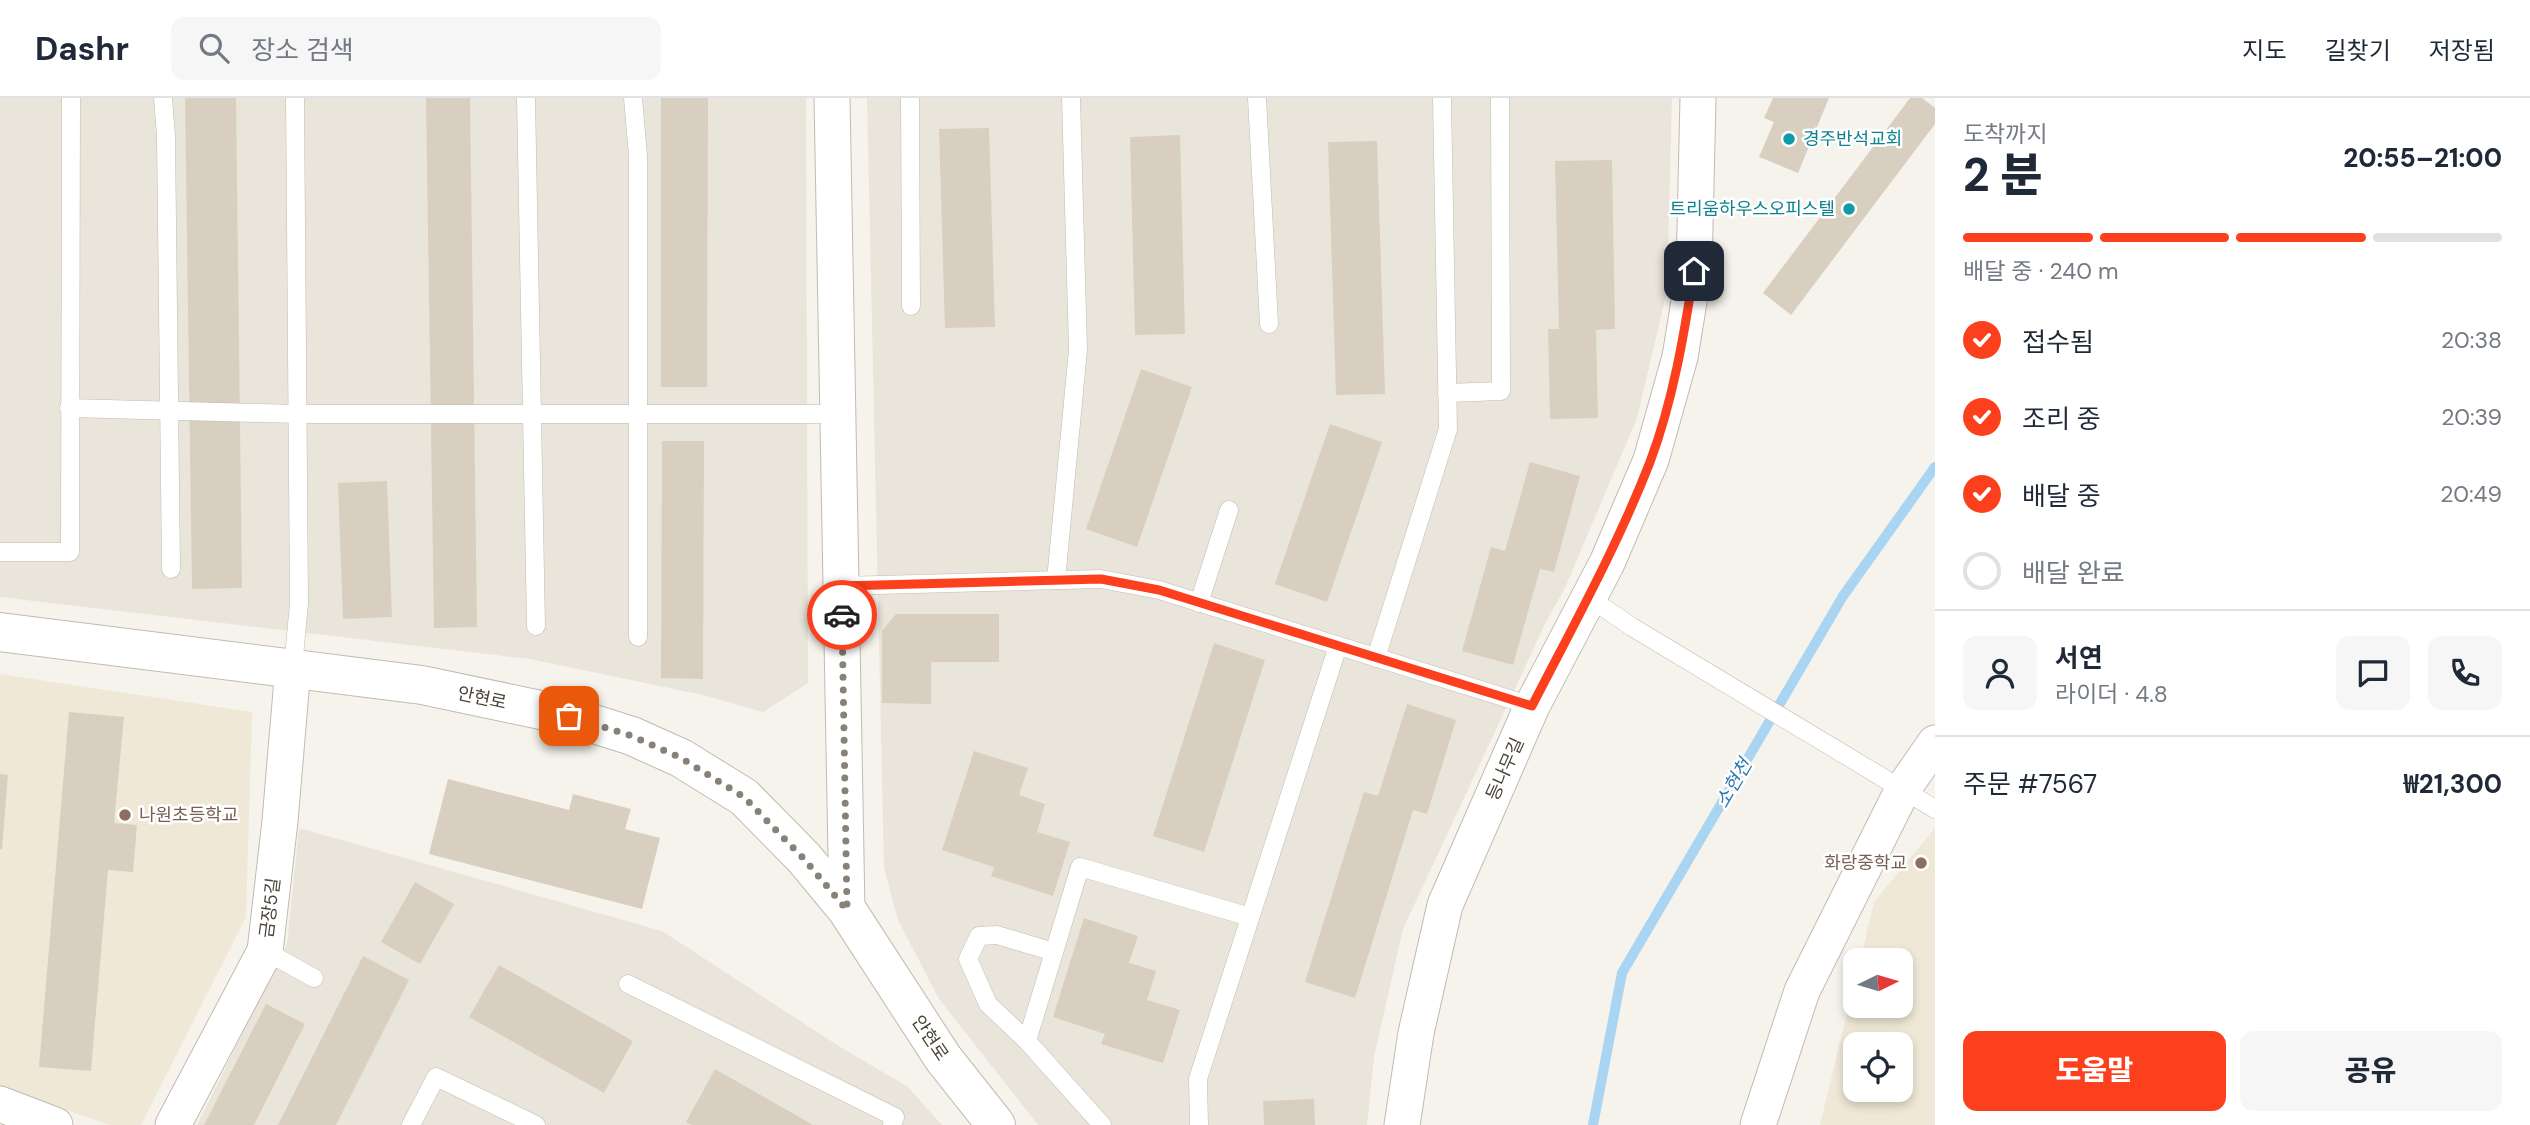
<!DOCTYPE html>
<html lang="ko">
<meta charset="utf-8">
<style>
:root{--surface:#fff;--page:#f6f6f7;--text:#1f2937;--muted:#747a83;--line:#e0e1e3;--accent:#fc3f1d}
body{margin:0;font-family:"DM Sans","Noto Sans KR",sans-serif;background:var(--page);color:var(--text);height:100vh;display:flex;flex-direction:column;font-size:26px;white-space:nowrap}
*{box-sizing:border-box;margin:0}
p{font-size:23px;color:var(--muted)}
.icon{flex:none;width:38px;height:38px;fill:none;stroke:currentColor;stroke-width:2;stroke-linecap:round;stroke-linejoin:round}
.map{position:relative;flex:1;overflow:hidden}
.sheet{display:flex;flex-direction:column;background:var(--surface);width:595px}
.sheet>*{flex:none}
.needle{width:46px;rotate:85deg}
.fabs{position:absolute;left:1843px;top:850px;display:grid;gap:14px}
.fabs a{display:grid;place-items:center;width:70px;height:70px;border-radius:14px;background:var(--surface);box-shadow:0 4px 10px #0003;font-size:35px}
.pin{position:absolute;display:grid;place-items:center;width:60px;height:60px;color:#fff;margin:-30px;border-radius:14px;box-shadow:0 4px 10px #0006}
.courier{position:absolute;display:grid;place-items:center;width:70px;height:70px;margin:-35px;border:5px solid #fc3f1d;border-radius:50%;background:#fff;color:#222;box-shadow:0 2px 9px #0007}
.summary em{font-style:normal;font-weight:800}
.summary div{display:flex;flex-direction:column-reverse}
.summary{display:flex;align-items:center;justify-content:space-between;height:119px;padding:0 28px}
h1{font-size:46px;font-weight:800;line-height:52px}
.bar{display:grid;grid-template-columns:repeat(4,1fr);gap:10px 7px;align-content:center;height:84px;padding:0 28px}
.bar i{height:9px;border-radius:5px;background:var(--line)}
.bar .selected{background:var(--accent)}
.bar p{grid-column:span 4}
.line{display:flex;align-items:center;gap:18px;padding:0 28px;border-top:2px solid var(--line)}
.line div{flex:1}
.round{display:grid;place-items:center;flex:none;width:74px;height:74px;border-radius:14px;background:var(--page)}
ol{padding:0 28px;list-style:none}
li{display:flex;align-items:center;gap:21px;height:77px}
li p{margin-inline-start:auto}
li .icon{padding:7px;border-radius:50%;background:var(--accent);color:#fff;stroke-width:4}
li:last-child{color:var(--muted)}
li i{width:38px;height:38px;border:4px solid var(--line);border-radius:50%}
.button{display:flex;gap:14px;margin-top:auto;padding:14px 28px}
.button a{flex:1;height:80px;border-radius:14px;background:var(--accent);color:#fff;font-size:28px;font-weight:800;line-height:80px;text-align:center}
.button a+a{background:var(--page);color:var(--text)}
header{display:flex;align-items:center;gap:42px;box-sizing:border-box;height:98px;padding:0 35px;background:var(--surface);border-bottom:2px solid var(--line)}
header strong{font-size:33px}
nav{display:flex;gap:38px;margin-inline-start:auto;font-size:24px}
.search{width:490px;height:63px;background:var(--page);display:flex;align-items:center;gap:18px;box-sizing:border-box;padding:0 24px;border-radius:14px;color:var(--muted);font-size:26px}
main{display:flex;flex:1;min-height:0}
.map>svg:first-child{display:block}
.residential{fill:#eae5da}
.education{fill:#efe8d6;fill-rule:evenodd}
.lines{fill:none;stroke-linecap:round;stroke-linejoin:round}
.stream{stroke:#a9d4f2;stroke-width:10}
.building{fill:#d8cfc1}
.service-casing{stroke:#c2bbae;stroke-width:19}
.minor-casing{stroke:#c2bbae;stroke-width:37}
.tertiary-casing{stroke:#c2bbae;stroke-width:40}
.service{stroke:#fff;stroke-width:18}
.minor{stroke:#fff;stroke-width:35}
.tertiary{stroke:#fff;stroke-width:38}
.done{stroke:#878178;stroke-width:7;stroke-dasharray:0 12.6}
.route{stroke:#fc3f1d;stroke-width:9}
.culture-dot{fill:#0f9aa8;stroke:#fff;stroke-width:2.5}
.education-dot{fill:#8d6e63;stroke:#fff;stroke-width:2.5}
.labels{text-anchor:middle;stroke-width:5;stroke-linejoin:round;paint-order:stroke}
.culture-label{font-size:18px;fill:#0d838f;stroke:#fff;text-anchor:start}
.street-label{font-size:18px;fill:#4b4439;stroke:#fff}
.education-label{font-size:18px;fill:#785e54;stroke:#fff;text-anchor:start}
.water-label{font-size:19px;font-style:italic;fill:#2e7ab2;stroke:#fff}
</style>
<header>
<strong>Dashr</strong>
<div class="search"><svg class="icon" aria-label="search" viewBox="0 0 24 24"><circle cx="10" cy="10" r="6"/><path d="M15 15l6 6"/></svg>장소 검색</div>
<nav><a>지도</a><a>길찾기</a><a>저장됨</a></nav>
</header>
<main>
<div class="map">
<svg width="1935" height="1027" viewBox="0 0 1935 1027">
<rect width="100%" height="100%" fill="#f6f3ec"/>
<!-- residential -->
<g class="residential">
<polygon points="0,0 806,0 808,585 763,614 703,597 530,561 0,499"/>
<polygon points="867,0 1672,0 1667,193 1637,320 1565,490 1546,524 1403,831 1374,959 1367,1027 1038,1027 939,901 898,822 884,770"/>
<polygon points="299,730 662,833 837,947 908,989 942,1027 197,1027 287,846"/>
</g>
<!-- education -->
<g class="education">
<polygon points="0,576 252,614 246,819 141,1027 109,1027 0,988"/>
<path d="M1935 730V1027H1820L1855 882V908H1900V863H1860L1874 804ZM1855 947H1900V992H1855Z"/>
</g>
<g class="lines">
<!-- stream -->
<polyline class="stream" points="1593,1027 1622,875 1843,498 1935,369"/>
</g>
<!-- building -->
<g class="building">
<polygon points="185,0 236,0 242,490 192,491"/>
<polygon points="426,0 470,0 477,529 434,530"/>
<polygon points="661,0 708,0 707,289 661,289"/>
<polygon points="1773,0 1829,0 1798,75 1759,59 1774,24 1764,20"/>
<polygon points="1910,0 1922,0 1935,10 1935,26 1791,217 1763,195"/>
<polygon points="989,30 995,229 945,230 939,31"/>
<polygon points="1180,37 1185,236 1135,237 1130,39"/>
<polygon points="1377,43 1385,296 1336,297 1328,44"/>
<polygon points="1612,62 1615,231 1596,232 1598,320 1550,321 1548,231 1559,231 1555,63"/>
<polygon points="1141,271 1192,289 1137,449 1086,431"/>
<polygon points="1330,326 1382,344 1327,504 1275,486"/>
<polygon points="662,343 704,343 703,581 661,580"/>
<polygon points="1530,364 1580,378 1554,474 1540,471 1513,567 1462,553 1491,449 1505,453"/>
<polygon points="387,383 392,519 343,521 338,385"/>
<polygon points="896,516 999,516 999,564 931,564 931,606 882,605 882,533"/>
<polygon points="1214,545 1265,562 1204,754 1153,738"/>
<polygon points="1407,606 1456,622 1427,716 1413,712 1355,900 1305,884 1364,694 1378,698"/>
<polygon points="69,614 124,619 114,725 137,727 133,774 108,772 91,973 39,969"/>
<polygon points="974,653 1028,670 1019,697 1045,706 1037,734 1070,744 1053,798 991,778 994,769 942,752"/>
<polygon points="0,676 8,677 2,751 0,751"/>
<polygon points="448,681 569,712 573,696 631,711 625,731 660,740 642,811 429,756"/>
<polygon points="415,784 454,806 420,866 381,844"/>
<polygon points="1084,820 1138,838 1129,865 1156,873 1147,902 1180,912 1163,965 1101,946 1105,936 1053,919"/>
<polygon points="363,858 409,882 336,1027 278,1027"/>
<polygon points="499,867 633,943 604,995 469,919"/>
<polygon points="266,906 305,926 254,1027 204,1027"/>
<polygon points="715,971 813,1027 692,1027 686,1024"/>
<polygon points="1314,1001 1315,1027 1264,1027 1263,1003"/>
</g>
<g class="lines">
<defs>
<g id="service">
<polyline points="163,0 166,38 171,471"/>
<polyline points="526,0 536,528"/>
<polyline points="633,0 638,58 638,539"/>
<polyline points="910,0 911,208"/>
<polyline points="1257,0 1269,226"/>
<polyline points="1447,295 1501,293 1500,0"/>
<polyline points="69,310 297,316 838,316"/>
<polyline points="0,454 70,454 71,0"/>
<polyline points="1056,482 1078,252 1071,0"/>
<polyline points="841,488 1101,481 1159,492 1532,608"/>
<polyline points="1588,499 1632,529 1935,711"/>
<polyline points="1199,505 1229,412"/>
<polyline points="1376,560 1448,331 1442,0"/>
<polyline points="293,570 299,505 295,0"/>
<polyline points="265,853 314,880"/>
<polyline points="628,886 895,1019 892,1027"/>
<polyline points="1027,943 988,906 968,861 979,838 997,837 1054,854"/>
<polyline points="411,1027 436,979 536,1027"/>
<polyline points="1102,1027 1027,943 1080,769 1250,819"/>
<polyline points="1199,1027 1198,981 1338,548"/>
</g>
<g id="minor">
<polyline points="832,0 847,812"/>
<polyline points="0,1006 55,1027"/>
<polyline points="173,1027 265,853 280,723 293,570"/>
<polyline points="1402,1027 1416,935 1445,807 1532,608 1607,465 1651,362 1680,259 1694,173 1698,0"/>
<polyline points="1758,1027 1802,893 1903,691 1935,645"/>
</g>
<polyline id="tertiary" points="0,534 422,587 569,618 632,638 681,660 744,699 804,760 847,812 943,960 996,1027"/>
</defs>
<!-- service casing -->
<use href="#service" class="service-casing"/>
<!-- minor casing -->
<use href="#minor" class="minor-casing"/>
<!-- tertiary casing -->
<use href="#tertiary" class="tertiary-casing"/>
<!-- service -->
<use href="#service" class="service"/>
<!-- minor -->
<use href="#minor" class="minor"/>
<!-- tertiary -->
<use href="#tertiary" class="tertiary"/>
</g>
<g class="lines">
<!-- done -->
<polyline class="done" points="569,618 632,638 681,660 744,699 804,761 847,812 842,517"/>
<!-- route -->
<path class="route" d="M842 517 841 488 1101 481 1159 492 1532 608C1573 528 1617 449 1650 364 1673 303 1684 237 1694 173"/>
</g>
<!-- markers -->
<g class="culture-dot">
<circle cx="1789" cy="41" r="7"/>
<circle cx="1849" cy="111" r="7"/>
</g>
<g class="education-dot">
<circle cx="125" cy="717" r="7"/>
<circle cx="1921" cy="765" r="7"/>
</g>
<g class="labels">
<!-- culture labels -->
<g class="culture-label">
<text x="1803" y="47">경주반석교회</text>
<text x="1835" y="117" text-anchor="end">트리움하우스오피스텔</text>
</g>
<!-- street labels -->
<g class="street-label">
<text transform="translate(482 600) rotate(12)" y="6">안현로</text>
<text transform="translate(1505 671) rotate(-66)" y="6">등나무길</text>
<text transform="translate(270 810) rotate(-83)" y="6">금장5길</text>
<text transform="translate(930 940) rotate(56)" y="6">안현로</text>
</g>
<!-- education labels -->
<g class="education-label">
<text x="139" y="723">나원초등학교</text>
<text x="1907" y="771" text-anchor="end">화랑중학교</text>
</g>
<!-- water labels -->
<g class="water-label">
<text transform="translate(1733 685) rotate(-60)" y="7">소현천</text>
</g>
</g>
</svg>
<div class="fabs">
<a><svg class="needle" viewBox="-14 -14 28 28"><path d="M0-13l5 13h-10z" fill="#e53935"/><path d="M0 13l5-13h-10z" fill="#747a83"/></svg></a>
<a><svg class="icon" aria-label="locate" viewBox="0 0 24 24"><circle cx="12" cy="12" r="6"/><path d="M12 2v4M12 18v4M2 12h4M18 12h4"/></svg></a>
</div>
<div class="pin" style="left:569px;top:618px;background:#ea580c"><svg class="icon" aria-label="bag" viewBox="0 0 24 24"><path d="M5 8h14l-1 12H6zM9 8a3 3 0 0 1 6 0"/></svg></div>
<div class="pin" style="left:1694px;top:173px;background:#1f2937"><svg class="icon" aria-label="home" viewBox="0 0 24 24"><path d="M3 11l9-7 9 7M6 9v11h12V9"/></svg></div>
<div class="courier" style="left:842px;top:517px"><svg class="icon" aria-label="car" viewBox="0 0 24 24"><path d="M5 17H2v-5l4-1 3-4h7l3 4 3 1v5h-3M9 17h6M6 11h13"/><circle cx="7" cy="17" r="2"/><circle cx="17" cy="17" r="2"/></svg></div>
</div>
<section class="sheet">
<div class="summary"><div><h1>2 분</h1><p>도착까지</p></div><em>20:55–21:00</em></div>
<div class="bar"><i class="selected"></i><i class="selected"></i><i class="selected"></i><i></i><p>배달 중 · 240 m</p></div>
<ol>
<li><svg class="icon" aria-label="check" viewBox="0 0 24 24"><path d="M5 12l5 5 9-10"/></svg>접수됨<p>20:38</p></li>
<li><svg class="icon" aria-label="check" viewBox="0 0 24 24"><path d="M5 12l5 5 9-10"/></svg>조리 중<p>20:39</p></li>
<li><svg class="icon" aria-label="check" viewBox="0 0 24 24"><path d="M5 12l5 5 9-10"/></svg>배달 중<p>20:49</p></li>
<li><i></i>배달 완료</li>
</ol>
<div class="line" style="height:126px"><a class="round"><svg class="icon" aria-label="person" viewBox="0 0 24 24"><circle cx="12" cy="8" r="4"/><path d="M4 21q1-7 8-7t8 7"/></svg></a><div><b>서연</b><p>라이더 · 4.8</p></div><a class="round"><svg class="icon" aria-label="chat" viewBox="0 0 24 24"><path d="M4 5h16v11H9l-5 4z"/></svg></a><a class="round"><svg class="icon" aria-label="phone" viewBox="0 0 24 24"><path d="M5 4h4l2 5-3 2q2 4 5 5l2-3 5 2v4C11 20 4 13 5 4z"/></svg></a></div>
<div class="line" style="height:91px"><div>주문 #7567</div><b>₩21,300</b></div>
<div class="button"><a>도움말</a><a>공유</a></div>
</section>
</main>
